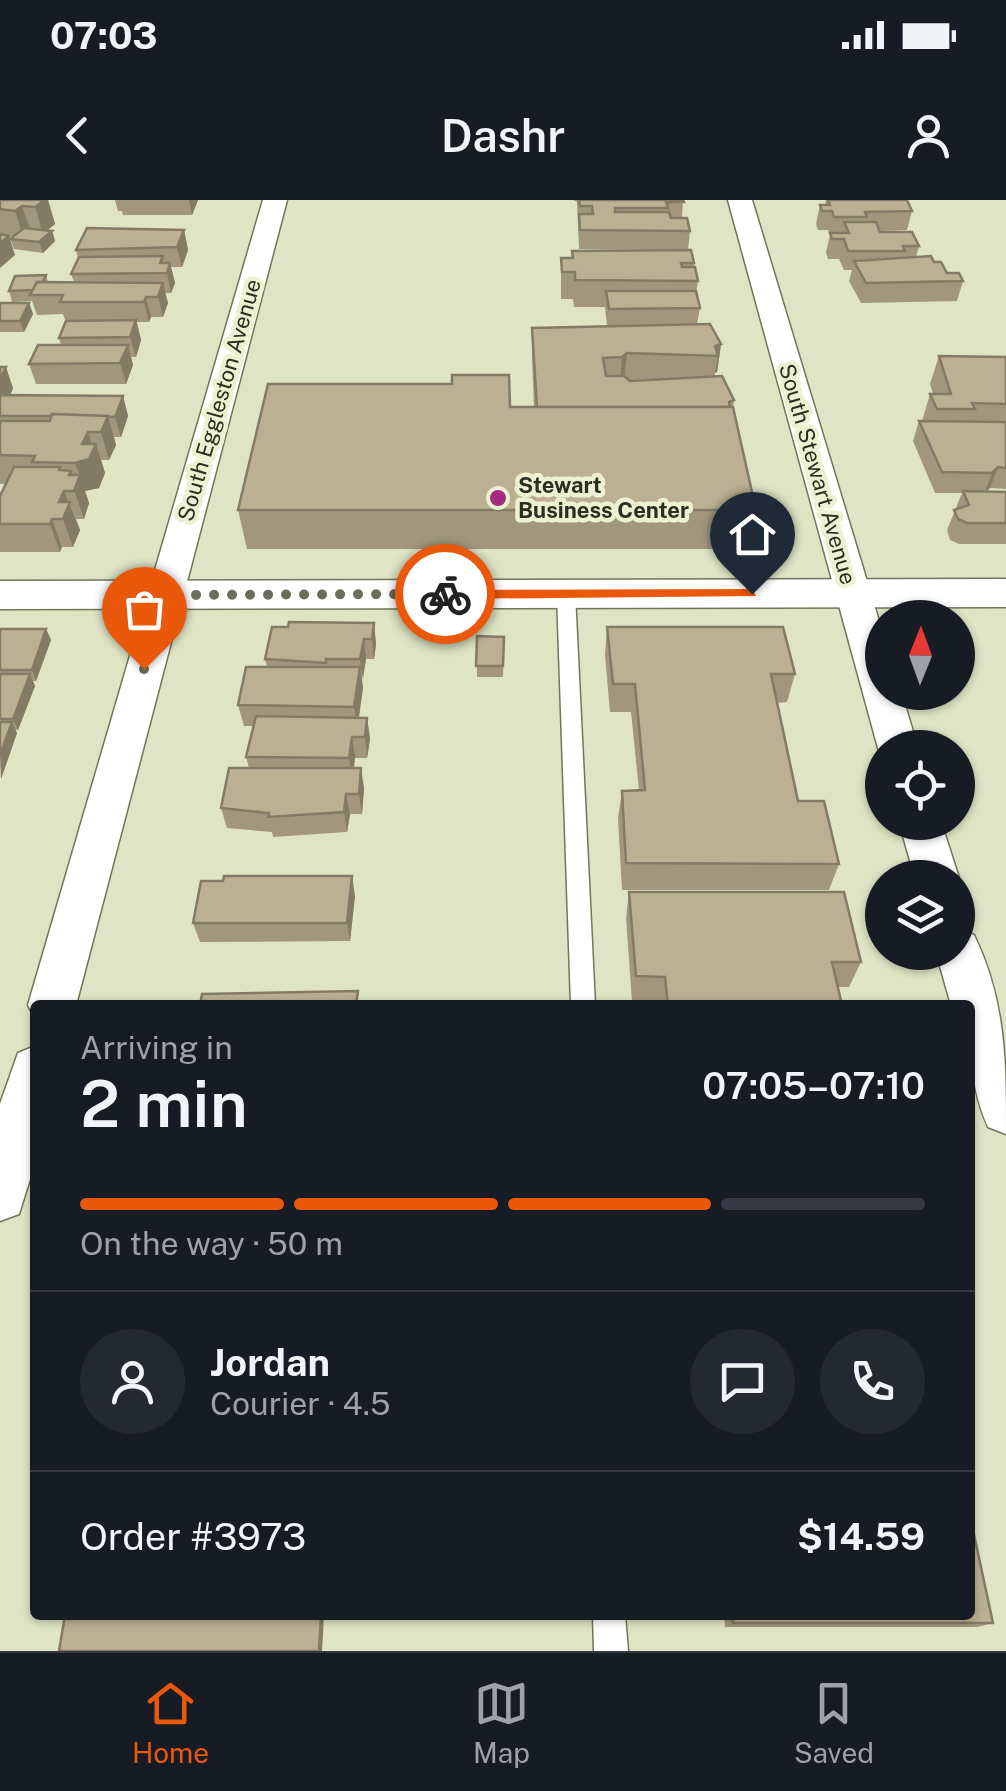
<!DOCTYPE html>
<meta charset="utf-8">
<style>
:root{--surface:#171b24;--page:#242831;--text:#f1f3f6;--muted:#9ea1a6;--line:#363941;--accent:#ea580c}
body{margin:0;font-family:"Public Sans",sans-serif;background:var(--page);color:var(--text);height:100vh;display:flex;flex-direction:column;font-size:38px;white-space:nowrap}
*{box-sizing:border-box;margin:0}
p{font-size:32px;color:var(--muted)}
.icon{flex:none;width:55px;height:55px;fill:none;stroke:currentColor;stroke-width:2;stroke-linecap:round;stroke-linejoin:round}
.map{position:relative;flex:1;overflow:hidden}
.side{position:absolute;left:30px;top:800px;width:945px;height:620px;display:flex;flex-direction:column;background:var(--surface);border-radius:10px;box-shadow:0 2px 8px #0004}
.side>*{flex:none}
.needle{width:65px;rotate:1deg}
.buttons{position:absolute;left:865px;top:400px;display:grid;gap:20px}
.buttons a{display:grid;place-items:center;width:110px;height:110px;border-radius:50%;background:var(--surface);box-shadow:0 2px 8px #0004;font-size:50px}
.pin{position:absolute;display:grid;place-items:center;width:85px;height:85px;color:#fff;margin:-102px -42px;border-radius:50% 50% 50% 0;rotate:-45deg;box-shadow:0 0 10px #0007}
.pin .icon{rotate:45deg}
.courier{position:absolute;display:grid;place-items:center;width:100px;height:100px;margin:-50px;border:8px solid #ea580c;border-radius:50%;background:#fff;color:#222;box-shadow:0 2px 12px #0007}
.overview em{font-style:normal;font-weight:600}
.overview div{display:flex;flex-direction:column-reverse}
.overview{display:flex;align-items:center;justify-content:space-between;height:170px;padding:0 50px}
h1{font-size:65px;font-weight:600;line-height:75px}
.bar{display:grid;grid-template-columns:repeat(4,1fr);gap:15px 10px;align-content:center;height:120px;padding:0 50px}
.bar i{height:12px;border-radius:8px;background:var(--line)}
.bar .active{background:var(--accent)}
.bar p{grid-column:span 4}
.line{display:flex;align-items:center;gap:25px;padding:0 50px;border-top:2px solid var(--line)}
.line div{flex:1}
.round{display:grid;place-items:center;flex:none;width:105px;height:105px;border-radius:52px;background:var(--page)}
.status{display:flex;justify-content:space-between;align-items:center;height:70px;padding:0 50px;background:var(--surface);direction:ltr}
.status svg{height:28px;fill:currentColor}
header{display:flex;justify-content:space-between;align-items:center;height:130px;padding:0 50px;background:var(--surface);font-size:45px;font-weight:600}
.tab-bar{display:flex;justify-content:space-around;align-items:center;height:140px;border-top:2px solid var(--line);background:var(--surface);font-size:28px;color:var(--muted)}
.tab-bar a{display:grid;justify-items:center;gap:5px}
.tab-bar .active{color:var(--accent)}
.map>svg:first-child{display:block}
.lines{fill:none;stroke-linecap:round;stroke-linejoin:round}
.lane-casing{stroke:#717659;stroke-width:3}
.street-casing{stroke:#717659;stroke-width:3}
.secondary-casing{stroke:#717659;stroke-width:3}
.lane{fill:#fff;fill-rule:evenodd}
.street{fill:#fff;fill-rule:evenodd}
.secondary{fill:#fff;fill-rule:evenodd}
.wall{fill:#a2977e}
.shaded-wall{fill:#847b67}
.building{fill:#bcb093;stroke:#847b67;stroke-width:2.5}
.route{fill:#ea580c}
.done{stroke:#6a6e5a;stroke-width:10;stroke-dasharray:0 18}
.poi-dot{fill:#a52b7f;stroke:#ebf1d1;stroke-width:4}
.labels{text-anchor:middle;stroke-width:9;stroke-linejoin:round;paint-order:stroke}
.far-street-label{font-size:22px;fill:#2b2e21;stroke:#ebf1d1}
.far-poi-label{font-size:22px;font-weight:bold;fill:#2b2e21;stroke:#ebf1d1;text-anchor:start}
</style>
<div class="status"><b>07:03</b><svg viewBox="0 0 49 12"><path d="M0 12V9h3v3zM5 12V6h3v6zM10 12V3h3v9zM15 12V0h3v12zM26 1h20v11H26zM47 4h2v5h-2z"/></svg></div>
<header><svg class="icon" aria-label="back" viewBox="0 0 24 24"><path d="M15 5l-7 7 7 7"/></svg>Dashr<svg class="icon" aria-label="person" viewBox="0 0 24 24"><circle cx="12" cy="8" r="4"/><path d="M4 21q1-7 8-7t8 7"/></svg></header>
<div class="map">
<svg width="1006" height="1451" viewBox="0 0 1006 1451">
<rect width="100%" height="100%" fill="#dee4c4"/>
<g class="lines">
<defs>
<g id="lane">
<polygon points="566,388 575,394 595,805 571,805 557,394"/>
<polygon points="593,1415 625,1415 628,1451 594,1451"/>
</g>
<g id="street">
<polygon points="263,0 287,0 76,805 35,805 35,819 28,805"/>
<polygon points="728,0 752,0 882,431 882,492 901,492 918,548 882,548 882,556 878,548"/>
<polygon points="899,622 941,622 959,678 958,680 915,678"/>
<path d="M958 729 974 735C1006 801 1006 862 1006 934L988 927C970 887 970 849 970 805H951L936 752H958Z"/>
<polygon points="35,846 35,963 19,1014 0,1021 0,904 18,853"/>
</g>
<polygon id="secondary" points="1006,379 1006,407 0,409 0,381"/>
</defs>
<!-- lane casing -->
<use href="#lane" class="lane-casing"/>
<!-- street casing -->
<use href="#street" class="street-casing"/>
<!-- secondary casing -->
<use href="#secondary" class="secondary-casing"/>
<!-- lane -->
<use href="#lane" class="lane"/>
<!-- street -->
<use href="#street" class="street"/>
<!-- secondary -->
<use href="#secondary" class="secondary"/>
</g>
<!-- wall -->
<g class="wall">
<polygon points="0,0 48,0 55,24 47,30 52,31 55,41 43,53 14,49 10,39 14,36 0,34"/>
<polygon points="91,0 198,0 192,15 123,15 122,11 118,11 115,0"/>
<polygon points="573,0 683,0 682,18 690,31 688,50 694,63 694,67 698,81 696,93 700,108 697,124 721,144 717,172 715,173 714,177 734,200 733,208 756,310 748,349 247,349 238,310 510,207 534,207 532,156 532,128 607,126 605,107 574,107 573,99 561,99 561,58 571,58 572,51 685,50 579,49 577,2"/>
<polygon points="826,0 907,0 912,11 907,30 880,31 919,46 916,57 934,62 947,73 963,81 957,101 861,103 849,81 852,70 844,70 839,59 828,59 826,52 830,35 828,30 818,30 816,24 820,5 825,5"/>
<polygon points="184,30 188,50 182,67 171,67 175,83 171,93 165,93 168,103 163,117 151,117 149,122 137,122 141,140 136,157 131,157 133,165 126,184 36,184 29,164 61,145 59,138 66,122 63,114 37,115 32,101 12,102 9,91 46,75 48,82 74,82 71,74 78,58 76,50"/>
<polygon points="0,103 29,103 33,114 24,132 0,132"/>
<polygon points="939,156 1006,157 1006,289 990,288 986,291 1006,292 1006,344 959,344 950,340 947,330 962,293 935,293 913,241 919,221 922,221 930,194 933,194 930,184"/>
<polygon points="0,167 13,188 10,195 123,196 128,216 121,237 114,237 116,245 109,260 101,260 105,273 99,288 85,291 89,303 84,319 76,319 80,330 73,347 62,347 60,352 0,352 0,296 6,284 0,284"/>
<polygon points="374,423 376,444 374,459 366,459 362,479 363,488 359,518 367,518 370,539 367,558 355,558 354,568 364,588 362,614 350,614 347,632 273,637 272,632 227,628 221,608 249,568 246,557 254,526 244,526 238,505 267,467 265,459 288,427"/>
<polygon points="607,427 795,474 787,502 777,503 798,601 839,664 829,690 622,690 618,618 622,591 639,590 631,512 610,512 605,455"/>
<polygon points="0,429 46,429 51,440 36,481 33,481 35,486 18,530 15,530 17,533 1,579"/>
<polygon points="477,436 504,437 503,477 477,477"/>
<polygon points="629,692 861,762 849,787 838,787 842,805 660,805 660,802 632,801 626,718"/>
<polygon points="355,696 350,741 200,742 193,723"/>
<polygon points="724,1415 970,1415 993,1423 977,1427 725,1427"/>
</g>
<!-- shaded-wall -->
<g class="shaded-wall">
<polygon points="45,0 48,0 55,24 43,34 35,7"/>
<polygon points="189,0 198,0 192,15"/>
<polygon points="22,6 31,32 23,37 15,11"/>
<polygon points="184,30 188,50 182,67 177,47"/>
<polygon points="52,31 55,41 43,53 39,42"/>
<polygon points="9,36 15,55 0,68 0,43"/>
<polygon points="170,63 175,83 171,93 167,73"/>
<polygon points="163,83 168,103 163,117 158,97"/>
<polygon points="146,97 151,117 149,122 144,102"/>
<polygon points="29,103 33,114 24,132 20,121"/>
<polygon points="136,120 141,140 136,157 130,137"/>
<polygon points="721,144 717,172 715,173 718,156 715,146"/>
<polygon points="128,145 133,165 126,184 120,163"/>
<polygon points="627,153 624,181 620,185 622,157"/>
<polygon points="6,167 13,188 6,205 0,209 0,180"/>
<polygon points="123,196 128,216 121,237 115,217"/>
<polygon points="108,216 116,245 109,260 101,232"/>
<polygon points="88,232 94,250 96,244 105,273 99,288 85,291 89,303 84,319 69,275 71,271 76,285 80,276 75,263"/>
<polygon points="998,267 990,288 984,294 992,273"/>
<polygon points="64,291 80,330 73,347 63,319 59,302"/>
<polygon points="52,319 62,347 60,352 50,324"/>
<polygon points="374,423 376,444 374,459 372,439"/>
<polygon points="46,429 51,440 36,481 32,470"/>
<polygon points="364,439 366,459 363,479 360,459"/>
<polygon points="360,467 363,488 357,527 354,507"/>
<polygon points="30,474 35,486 18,530 13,519"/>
<polygon points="367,518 370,539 367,558 365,537"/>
<polygon points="12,522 17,533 1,579 0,555"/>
<polygon points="352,537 355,558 352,578 349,558"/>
<polygon points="361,568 364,588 362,614 359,594"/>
<polygon points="346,594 350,614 347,632 344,612"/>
<polygon points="352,676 355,696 350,741 347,723"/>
<polygon points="321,1415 324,1415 322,1451 319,1451"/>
</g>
<!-- building -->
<g class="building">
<polygon points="0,0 45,0 35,7 22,6 15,11 0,9"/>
<polygon points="579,0 683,0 684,2 666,2 668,8 615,8 615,12 669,12 671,18 687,18 690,31 580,30 579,14 593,14 592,6 580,6"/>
<polygon points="828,0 907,0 912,11 865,12 867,17 834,17 832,11 822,11 820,5 830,5"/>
<polygon points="844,22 876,22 880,32 912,32 919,46 903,46 905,51 848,51 844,39 832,39 830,33 849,33"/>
<polygon points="24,28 52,31 39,42 10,39"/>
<polygon points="87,28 184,30 177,47 76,50"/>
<polygon points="0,34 9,36 0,43"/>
<polygon points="691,50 694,63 681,63 682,67 695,67 698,81 575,80 575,72 562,72 561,58 573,58 572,51"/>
<polygon points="163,56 160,63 170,63 167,73 71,74 79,57"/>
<polygon points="931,56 934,62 941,62 947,73 959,73 963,81 866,83 854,61"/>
<polygon points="46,75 43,82 37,82 33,90 9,91 15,76"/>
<polygon points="37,82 163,83 158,97 146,97 144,102 60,102 63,95 30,95"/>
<polygon points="606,91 696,91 700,108 609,109"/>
<polygon points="0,103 29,103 20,121 0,121"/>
<polygon points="136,120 130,137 59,138 66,121"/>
<polygon points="710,124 721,144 715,146 718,156 627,153 622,157 603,158 606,176 624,176 630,181 722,176 734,200 729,202 730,207 537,207 532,128"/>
<polygon points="38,145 128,145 120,163 29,164"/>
<polygon points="939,156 1006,157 1006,204 972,203 975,209 937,209 930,194 951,194"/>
<polygon points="0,167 6,167 0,180"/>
<polygon points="452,175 509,175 510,207 733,207 756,310 238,310 268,184 452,184"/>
<polygon points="0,195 123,196 115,217 52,214 51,216 0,216"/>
<polygon points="52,214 108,216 101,232 88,232 82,244 96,244 89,259 75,263 32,262 35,256 0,255 0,221 50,221"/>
<polygon points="919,221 1006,222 1006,268 998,267 992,273 942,272"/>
<polygon points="14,267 60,267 59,270 71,271 69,275 80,275 74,291 64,291 59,302 70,302 63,319 52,319 50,324 0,324 0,296"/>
<polygon points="963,291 1006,292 1006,323 967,323 958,319 954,310 969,305"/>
<polygon points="289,422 374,423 372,439 364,439 360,459 326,459 326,463 265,459 272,427 288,427"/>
<polygon points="607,427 783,427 795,474 771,474 798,601 824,601 839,664 626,663 622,591 645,590 635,484 613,484"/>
<polygon points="0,429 46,429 32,470 0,470"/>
<polygon points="477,436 504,437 503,466 476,466"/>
<polygon points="246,467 360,467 354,507 238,505"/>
<polygon points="0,474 30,474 13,519 0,519"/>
<polygon points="256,516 367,518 365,537 352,537 349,558 246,557"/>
<polygon points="0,522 12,522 0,555"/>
<polygon points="229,568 361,568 359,594 346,594 344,612 268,617 269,613 221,608"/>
<polygon points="224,676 352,676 347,723 193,723 201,681 223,681"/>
<polygon points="629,692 844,692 861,762 832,762 842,805 668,805 665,777 636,776"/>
<polygon points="358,791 356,805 200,805 202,794"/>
<polygon points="970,1316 993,1423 733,1423 732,1415 970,1415"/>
<polygon points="65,1415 321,1415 319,1451 59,1451"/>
</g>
<!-- route -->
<polygon class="route" points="752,389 756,396 445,399 438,394 445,390"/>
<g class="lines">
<!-- done -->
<polyline class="done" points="144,469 165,395 445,394"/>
</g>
<!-- markers -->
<circle class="poi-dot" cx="498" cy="298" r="10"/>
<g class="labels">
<!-- far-street labels -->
<g class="far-street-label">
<text transform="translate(219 200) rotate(-74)" y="8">South Eggleston Avenue</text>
<text transform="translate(818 274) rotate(74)" y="8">South Stewart Avenue</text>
</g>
<!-- far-poi labels -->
<g class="far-poi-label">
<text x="518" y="293">Stewart<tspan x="518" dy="25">Business Center</tspan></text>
</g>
</g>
</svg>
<div class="buttons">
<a><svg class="needle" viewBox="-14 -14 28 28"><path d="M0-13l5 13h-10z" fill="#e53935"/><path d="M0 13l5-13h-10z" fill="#9ea1a6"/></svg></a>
<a><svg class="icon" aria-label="locate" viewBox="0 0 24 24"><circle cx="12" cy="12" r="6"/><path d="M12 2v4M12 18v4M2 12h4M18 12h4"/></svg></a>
<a><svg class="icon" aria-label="layers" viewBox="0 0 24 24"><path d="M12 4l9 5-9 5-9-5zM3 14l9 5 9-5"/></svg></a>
</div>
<div class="pin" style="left:144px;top:469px;background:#ea580c"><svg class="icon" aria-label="bag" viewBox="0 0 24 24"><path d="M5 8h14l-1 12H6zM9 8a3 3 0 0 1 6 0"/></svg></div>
<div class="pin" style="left:752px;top:394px;background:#1f2937"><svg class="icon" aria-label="home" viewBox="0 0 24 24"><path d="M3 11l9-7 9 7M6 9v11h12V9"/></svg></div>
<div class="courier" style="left:445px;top:394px"><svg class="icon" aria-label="bike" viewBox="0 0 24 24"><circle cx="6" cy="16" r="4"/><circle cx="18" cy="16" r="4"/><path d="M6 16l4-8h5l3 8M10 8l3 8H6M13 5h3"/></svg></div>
<section class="side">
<div class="overview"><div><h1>2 min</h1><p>Arriving in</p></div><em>07:05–07:10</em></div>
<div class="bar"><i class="active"></i><i class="active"></i><i class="active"></i><i></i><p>On the way · 50 m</p></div>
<div class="line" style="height:180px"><a class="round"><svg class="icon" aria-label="person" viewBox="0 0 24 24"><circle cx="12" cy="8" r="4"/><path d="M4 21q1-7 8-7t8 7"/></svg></a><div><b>Jordan</b><p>Courier · 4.5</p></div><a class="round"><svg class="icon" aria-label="chat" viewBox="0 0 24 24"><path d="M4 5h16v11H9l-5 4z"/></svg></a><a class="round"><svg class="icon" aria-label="phone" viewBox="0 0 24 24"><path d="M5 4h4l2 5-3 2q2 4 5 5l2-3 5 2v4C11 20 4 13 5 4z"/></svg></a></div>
<div class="line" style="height:130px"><div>Order #3973</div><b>$14.59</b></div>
</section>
</div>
<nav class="tab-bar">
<a class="active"><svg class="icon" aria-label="home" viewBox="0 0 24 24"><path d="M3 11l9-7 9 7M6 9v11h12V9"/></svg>Home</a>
<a><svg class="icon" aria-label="map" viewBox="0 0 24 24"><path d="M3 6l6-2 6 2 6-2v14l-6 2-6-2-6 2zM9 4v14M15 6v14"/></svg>Map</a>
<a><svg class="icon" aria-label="saved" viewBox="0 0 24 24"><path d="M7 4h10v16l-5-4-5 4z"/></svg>Saved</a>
</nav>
